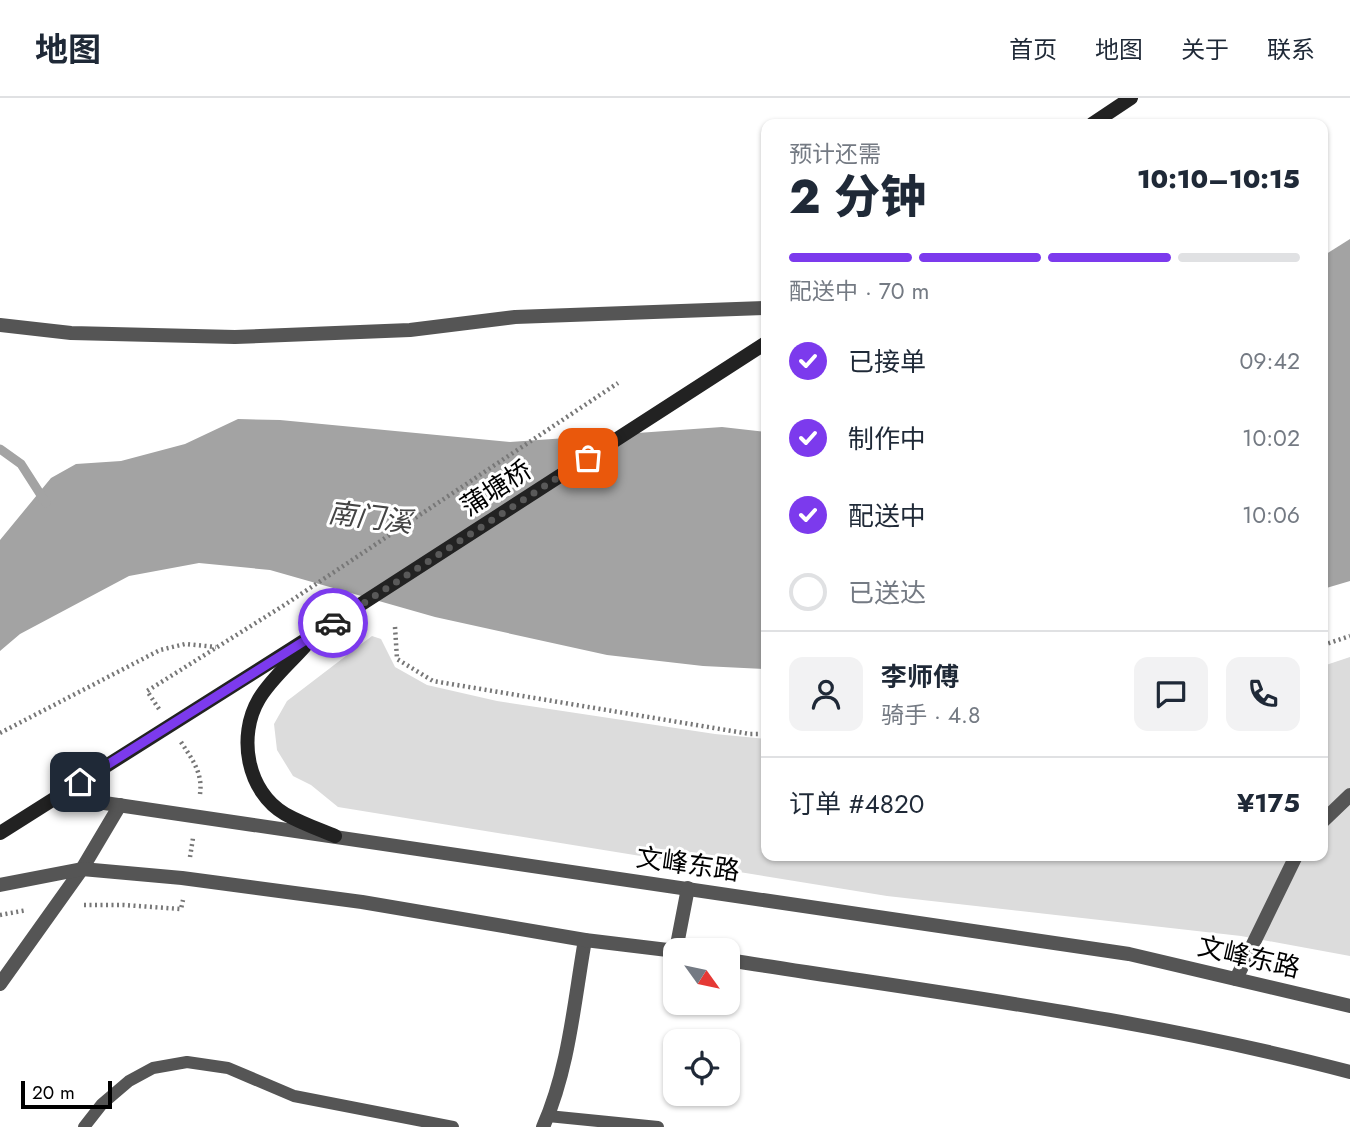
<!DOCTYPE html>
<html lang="zh">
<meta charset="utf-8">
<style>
:root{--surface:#fff;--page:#f2f2f3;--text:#1f2937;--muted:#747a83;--line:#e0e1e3;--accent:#7c3aed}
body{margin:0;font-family:Jost,"Noto Sans SC",sans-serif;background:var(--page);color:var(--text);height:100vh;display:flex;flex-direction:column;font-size:26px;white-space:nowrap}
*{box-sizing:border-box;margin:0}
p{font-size:23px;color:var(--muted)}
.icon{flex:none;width:38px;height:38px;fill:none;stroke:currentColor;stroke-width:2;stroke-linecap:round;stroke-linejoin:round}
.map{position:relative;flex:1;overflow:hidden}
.drawer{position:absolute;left:761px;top:21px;width:567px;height:742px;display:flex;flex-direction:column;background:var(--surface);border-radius:14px;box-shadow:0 2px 5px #0004}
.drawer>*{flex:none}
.needle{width:46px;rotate:123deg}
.controls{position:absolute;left:663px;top:840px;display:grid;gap:14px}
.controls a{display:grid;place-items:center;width:77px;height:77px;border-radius:14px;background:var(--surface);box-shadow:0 2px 5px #0004;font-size:35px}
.scale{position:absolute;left:21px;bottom:18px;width:91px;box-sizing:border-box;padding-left:7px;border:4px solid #000;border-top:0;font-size:19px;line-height:24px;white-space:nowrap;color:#000;-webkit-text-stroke:5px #fff;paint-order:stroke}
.pin{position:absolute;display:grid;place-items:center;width:60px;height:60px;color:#fff;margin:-30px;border-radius:14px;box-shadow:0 4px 10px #0006}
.courier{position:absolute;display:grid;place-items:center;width:70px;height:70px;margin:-35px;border:5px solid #7c3aed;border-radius:50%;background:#fff;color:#222;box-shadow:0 2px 9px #0007}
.headline em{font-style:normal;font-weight:800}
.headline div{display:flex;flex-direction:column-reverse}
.headline{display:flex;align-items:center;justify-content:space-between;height:119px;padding:0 28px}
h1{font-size:46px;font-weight:800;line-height:52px}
.bar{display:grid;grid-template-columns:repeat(4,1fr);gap:10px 7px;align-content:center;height:84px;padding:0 28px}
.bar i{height:9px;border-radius:5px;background:var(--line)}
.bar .on{background:var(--accent)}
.bar p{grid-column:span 4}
.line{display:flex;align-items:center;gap:18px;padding:0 28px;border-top:2px solid var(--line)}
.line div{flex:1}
.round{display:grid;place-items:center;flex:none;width:74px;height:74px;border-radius:14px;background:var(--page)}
ol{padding:0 28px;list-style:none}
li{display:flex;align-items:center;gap:21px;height:77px}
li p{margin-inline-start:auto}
li .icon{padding:7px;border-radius:50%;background:var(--accent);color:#fff;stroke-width:4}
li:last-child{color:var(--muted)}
li i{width:38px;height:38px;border:4px solid var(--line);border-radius:50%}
header{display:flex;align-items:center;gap:42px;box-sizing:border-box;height:98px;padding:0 35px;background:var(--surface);border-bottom:2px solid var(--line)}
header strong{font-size:33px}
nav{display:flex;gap:38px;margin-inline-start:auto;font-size:24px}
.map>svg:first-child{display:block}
.green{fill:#dcdcdc}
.water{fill:#a3a3a3}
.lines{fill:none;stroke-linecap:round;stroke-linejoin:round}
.stream{stroke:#a3a3a3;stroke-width:9}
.path{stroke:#777;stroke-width:4.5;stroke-dasharray:2 3.5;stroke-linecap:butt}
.service{stroke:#555;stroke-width:12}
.minor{stroke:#555;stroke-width:14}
.tertiary{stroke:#555;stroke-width:14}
.secondary{stroke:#222;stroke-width:14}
.done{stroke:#595959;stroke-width:7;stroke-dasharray:0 12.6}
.route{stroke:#7c3aed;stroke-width:9}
.labels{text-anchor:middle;stroke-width:6;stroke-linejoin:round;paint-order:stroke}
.street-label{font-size:26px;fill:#000;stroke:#fff}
.water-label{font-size:28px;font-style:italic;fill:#444;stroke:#fff}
</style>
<header>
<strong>地图</strong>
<nav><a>首页</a><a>地图</a><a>关于</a><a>联系</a></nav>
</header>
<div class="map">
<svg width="1350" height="1029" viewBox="0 0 1350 1029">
<rect width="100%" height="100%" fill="#fff"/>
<!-- green -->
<polygon class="green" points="372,538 381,541 395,569 427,587 497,603 715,636 766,641 766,758 1323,758 1323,568 1350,559 1350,858 1241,838 887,798 338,709 311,687 293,678 277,652 274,626 287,603"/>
<!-- water -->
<g class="water">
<polygon points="1350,141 1350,483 1323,491 1323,158"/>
<polygon points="238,321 280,322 510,344 722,329 766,334 766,571 703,568 607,557 435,519 270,472 199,465 129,478 20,536 0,553 0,442 51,380 76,366 121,363 185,346"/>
</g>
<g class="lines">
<!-- stream -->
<polyline class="stream" points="0,351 21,366 46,405"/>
<!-- path -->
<g class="path">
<polyline points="395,529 397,561 433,583 750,636 766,636"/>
<polyline points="1323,547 1350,538"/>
<polyline points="159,611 147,593 286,506 618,285"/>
<polyline points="0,635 160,552 185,546 216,549"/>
<path d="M181 644C192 661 203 675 200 696"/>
<polyline points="190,759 193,740"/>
<polyline points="84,807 123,807 181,811 183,802"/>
<polyline points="0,817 27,812"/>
</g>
<!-- service -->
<g class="service">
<polyline points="548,1018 658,1029"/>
<polyline points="84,1029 102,1006 129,983 153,970 187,964 228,970 294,998 453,1029"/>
</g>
<!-- minor -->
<g class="minor">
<polyline points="1323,723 1350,697"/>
<polyline points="1236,881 1296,758"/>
<polyline points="0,886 82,771 120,707"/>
<path d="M543 1029C569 971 574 904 585 842"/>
</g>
<!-- tertiary -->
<g class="tertiary">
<polyline points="0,227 71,235 235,239 410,232 515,219 766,210"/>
<polyline points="57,698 1129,856 1350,908"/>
<polyline points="0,787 82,771 182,780 362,804 585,842 676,853"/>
<polyline points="676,852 688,790"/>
<path d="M728 862C936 895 1146 920 1350 974"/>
</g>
<!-- secondary -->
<g class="secondary">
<polyline points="1092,26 1131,0"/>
<path d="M305 548C290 565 270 582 259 601 237 638 247 694 285 716 301 725 318 731 335 738"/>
<polyline points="0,735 318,534 766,245"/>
</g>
</g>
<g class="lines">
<!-- done -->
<polyline class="done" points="333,525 588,360"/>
<!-- route -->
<polyline class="route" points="80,684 333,525"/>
</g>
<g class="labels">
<!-- street labels -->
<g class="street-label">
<text transform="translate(496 390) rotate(-33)" y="9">蒲塘桥</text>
<text transform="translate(688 766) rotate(8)" y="9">文峰东路</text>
<text transform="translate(1249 859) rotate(13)" y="9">文峰东路</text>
</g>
<!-- water labels -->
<g class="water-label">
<text transform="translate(370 419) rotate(7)" y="10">南门溪</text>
</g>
</g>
</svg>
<div class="controls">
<a><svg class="needle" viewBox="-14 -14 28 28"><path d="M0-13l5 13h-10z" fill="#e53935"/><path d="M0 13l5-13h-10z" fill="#747a83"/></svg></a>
<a><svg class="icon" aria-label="locate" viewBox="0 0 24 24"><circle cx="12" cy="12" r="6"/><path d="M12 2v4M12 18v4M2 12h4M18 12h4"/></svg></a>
</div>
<div class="scale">20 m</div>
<div class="pin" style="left:588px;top:360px;background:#ea580c"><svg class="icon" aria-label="bag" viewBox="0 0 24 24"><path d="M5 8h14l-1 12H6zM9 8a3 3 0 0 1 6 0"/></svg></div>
<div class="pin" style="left:80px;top:684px;background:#1f2937"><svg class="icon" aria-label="home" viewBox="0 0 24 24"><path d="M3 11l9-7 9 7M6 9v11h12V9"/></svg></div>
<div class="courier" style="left:333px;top:525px"><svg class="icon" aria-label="car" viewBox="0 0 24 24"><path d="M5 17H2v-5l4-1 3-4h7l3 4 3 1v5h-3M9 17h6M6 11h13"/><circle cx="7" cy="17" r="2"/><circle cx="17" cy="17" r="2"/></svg></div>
<section class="drawer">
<div class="headline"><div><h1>2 分钟</h1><p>预计还需</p></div><em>10:10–10:15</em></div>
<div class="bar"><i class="on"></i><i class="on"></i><i class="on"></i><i></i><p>配送中 · 70 m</p></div>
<ol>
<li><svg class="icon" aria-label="check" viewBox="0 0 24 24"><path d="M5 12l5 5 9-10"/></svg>已接单<p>09:42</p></li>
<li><svg class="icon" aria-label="check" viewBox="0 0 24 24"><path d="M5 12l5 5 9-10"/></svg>制作中<p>10:02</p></li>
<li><svg class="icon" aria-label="check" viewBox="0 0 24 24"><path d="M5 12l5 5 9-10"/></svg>配送中<p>10:06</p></li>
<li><i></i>已送达</li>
</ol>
<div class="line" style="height:126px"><a class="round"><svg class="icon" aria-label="person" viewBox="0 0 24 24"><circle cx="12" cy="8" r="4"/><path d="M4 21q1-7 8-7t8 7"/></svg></a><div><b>李师傅</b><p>骑手 · 4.8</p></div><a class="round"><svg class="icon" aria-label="chat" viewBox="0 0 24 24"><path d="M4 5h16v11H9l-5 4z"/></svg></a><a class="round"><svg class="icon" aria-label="phone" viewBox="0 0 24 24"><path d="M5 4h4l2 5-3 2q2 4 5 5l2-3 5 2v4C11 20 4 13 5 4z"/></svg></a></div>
<div class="line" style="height:91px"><div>订单 #4820</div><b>¥175</b></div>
</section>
</div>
